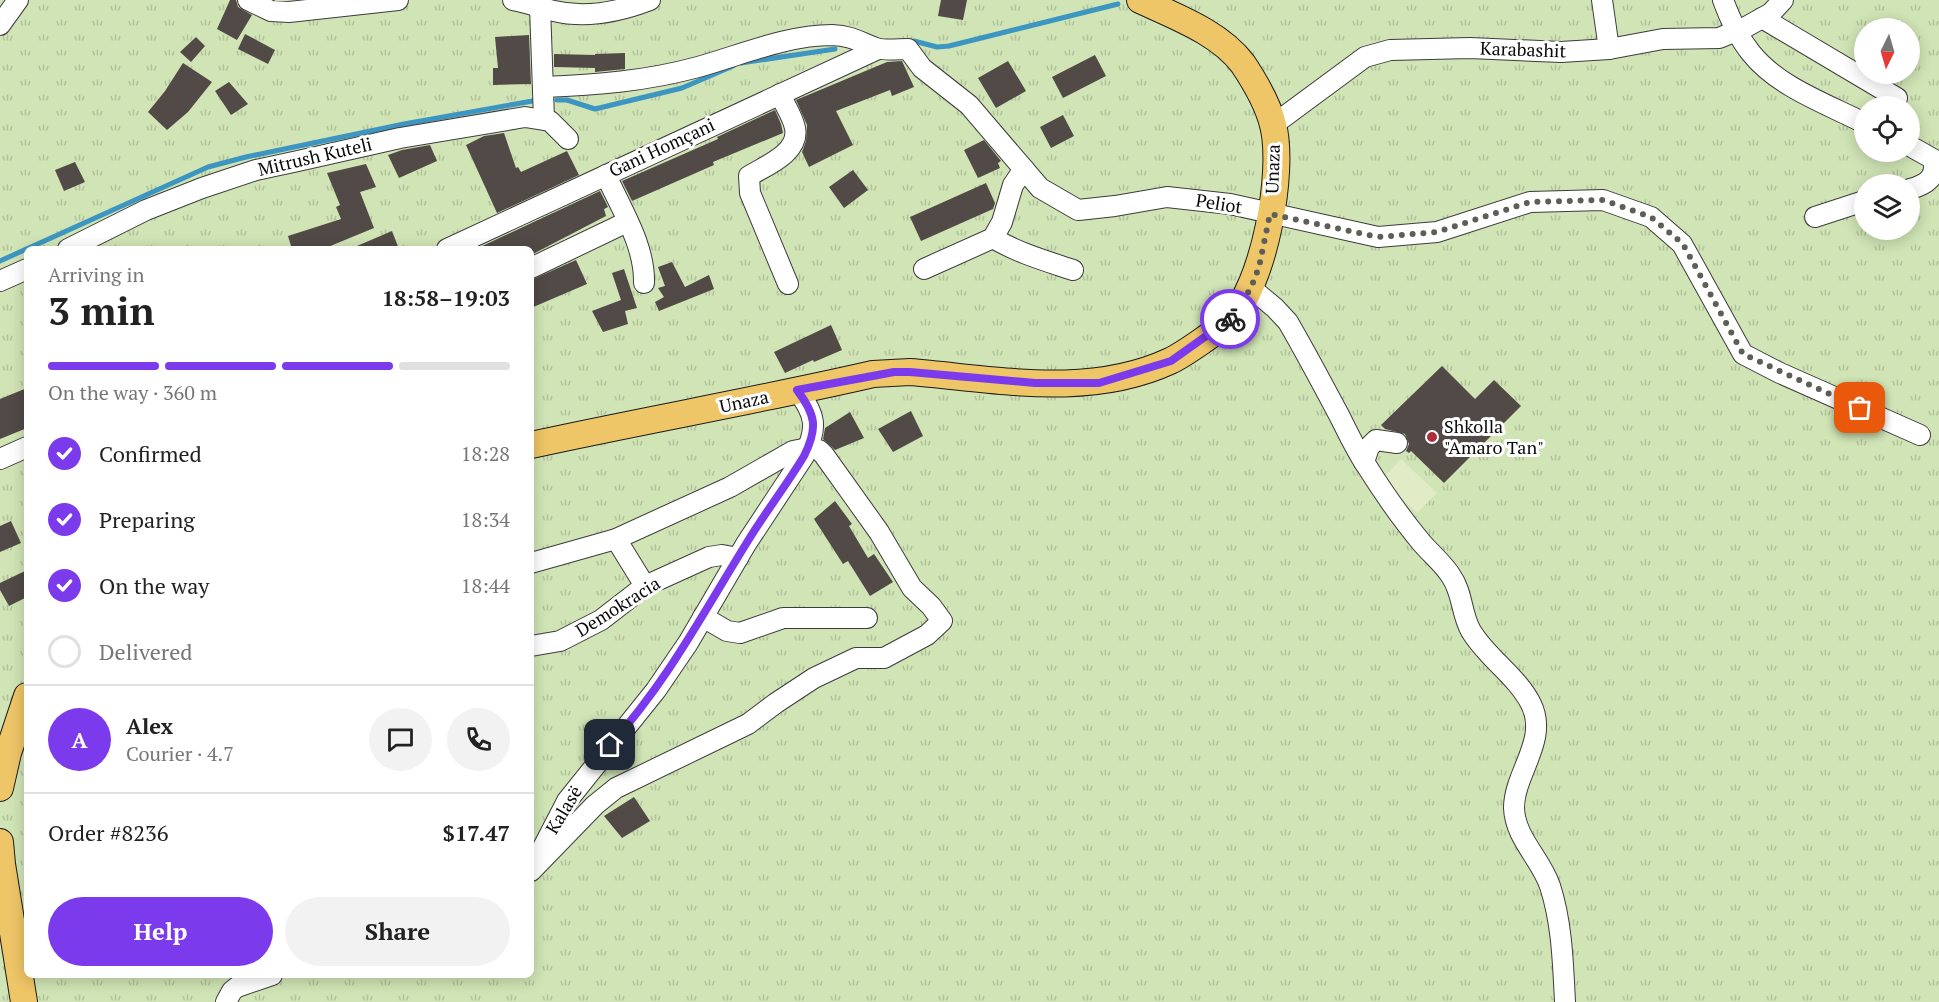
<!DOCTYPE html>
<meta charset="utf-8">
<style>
:root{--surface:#fff;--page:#f2f2f2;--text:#222;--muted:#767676;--line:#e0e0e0;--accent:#7c3aed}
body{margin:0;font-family:"PT Serif",serif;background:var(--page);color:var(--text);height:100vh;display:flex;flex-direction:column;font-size:22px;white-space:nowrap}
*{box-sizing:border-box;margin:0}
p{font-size:20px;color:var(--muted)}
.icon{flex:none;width:33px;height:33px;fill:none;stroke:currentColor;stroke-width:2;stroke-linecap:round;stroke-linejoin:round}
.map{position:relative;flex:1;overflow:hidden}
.side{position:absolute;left:24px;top:246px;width:510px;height:732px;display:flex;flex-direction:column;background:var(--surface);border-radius:9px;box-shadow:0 3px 15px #0003}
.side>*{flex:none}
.needle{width:39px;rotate:185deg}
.fabs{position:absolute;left:1854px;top:18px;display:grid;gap:12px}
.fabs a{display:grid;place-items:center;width:66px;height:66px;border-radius:50%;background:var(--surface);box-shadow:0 3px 15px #0003;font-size:30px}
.pin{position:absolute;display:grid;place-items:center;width:51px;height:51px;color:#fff;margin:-26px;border-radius:12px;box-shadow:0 3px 9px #0006}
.courier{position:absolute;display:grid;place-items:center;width:60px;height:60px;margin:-30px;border:4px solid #7c3aed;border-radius:50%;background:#fff;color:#222;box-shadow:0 2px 8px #0007}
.summary em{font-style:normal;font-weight:800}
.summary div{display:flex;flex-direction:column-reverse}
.summary{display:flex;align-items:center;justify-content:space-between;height:102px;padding:0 24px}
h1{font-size:39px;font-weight:800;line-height:45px}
.bar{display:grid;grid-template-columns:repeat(4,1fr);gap:9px 6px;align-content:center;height:72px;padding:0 24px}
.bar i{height:8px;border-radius:4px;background:var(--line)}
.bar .on{background:var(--accent)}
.bar p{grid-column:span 4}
.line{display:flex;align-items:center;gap:15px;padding:0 24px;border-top:2px solid var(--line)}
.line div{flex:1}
.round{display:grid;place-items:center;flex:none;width:63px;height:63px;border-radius:32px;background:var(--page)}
ol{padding:0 24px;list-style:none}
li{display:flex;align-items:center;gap:18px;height:66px}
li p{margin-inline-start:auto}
li .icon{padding:6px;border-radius:50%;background:var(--accent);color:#fff;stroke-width:4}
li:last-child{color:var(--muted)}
li i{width:33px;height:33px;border:3px solid var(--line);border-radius:50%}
.button{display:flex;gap:12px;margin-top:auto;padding:12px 24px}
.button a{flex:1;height:69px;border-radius:36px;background:var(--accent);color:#fff;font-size:24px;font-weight:800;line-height:69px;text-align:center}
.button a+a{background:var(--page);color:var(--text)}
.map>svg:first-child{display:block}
.grass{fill:url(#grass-tufts);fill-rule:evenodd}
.pitch{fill:#e1ecc6}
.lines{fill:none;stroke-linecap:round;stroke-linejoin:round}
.stream{stroke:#3d95c1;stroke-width:5}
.building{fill:#514a47}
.minor-casing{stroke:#3c3c3c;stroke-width:22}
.major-casing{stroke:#1a1a1a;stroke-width:28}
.minor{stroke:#fff;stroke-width:20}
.major{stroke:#eec567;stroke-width:26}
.done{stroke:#5e5d57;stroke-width:6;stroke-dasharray:0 10.8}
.route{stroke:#7c3aed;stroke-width:8}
.poi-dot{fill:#ad2e3c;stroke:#fff;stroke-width:2}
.labels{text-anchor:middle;stroke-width:6;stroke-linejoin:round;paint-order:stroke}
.street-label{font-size:18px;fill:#090909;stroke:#fff}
.poi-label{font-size:18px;fill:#090909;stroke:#fff;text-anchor:start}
</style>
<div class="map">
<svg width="1939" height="1002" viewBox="0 0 1939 1002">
<defs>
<pattern id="grass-tufts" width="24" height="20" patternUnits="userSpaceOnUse" patternTransform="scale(1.5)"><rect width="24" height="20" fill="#d0e4b5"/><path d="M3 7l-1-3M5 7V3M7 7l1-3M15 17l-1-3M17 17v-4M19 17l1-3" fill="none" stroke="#b1c29a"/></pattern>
</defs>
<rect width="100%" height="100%" fill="#fdf8e7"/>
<!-- grass -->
<path class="grass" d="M0 0H1939V1002H0ZM1864 28H1910V74H1864ZM1864 106H1910V152H1864ZM1864 184H1910V230H1864ZM27 249H531V975H27Z"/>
<!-- pitch -->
<polygon class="pitch" points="1401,459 1437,493 1417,513 1382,479"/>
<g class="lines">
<!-- stream -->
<g class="stream">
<polyline points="914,41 937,47 949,46 1118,4"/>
<polyline points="741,63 835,49"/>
<polyline points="557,100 567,100 595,109 682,88 733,66"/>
<polyline points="0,261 208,167 246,157 404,124 538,100"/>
</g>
</g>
<!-- building -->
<g class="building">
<polygon points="230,0 236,0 238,7 252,15 237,40 217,29"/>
<polygon points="941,0 967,0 963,20 938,16"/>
<polygon points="245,34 275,50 268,64 238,49"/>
<polygon points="529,35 531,84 493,85 493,68 498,68 495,37"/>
<polygon points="196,37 205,46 191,62 180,52"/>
<polygon points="625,53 625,69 595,72 595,68 554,67 554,54 595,55 595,54"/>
<polygon points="1095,55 1106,76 1063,98 1052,77"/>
<polygon points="902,61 914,87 892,96 890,90 836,111 853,145 809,167 802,152 806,141 807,125 796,100 887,62"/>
<polygon points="1008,61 1026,91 996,108 978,78"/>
<polygon points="183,63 212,82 188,112 167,130 148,112 165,91"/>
<polygon points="229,82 248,104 231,115 215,91"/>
<polygon points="775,110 781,124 783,133 713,162 714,165 632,201 622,181 718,139 717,137"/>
<polygon points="1063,115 1074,136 1051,148 1040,127"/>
<polygon points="504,133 516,168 518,167 521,172 567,151 579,175 497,213 466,145 484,136"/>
<polygon points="984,140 1001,161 998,163 1000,168 978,178 964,150"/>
<polygon points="430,145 437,161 399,178 388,155 402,150"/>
<polygon points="75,162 85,182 64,191 55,170"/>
<polygon points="366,164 376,187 360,192 374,228 323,249 292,249 288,236 341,219 336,207 340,205 327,173"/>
<polygon points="853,170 868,190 844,208 829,187"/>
<polygon points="986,183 995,203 993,209 921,241 910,217"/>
<polygon points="600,191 608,207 604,209 606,216 531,255 531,249 476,249"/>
<polygon points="392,231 399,249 350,249"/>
<polygon points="576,260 587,284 531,308 531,280"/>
<polygon points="672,262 685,287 709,275 714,289 659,311 655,302 664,297 658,288 665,286 658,267"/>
<polygon points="624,269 637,308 625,311 628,324 603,332 592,311 621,300 612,273"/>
<polygon points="831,325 842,350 814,362 813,360 785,373 774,352"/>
<polygon points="1442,366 1475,399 1494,380 1521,406 1444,483 1411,451 1409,453 1406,451 1409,444 1405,434 1385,429 1381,425"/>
<polygon points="27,388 27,428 0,439 0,399"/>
<polygon points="911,411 923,436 893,452 878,429"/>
<polygon points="850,412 864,438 835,450 823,439 825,428"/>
<polygon points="835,501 852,524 849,526 868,558 874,554 893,582 870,596 848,561 843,564 814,519"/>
<polygon points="11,521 21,543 0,552 0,526"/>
<polygon points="27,570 27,597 9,606 0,590 0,583"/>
<polygon points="634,797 650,821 622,838 604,816"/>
</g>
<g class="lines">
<defs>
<g id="minor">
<polyline points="248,0 271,11 289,12 398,0"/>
<path d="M513 0C527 2 540 8 554 11 587 19 619 12 650 0"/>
<polyline points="1602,0 1609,49"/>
<path d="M1723 0C1730 19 1738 37 1751 53 1778 87 1827 104 1864 123"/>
<polyline points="540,7 544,119"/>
<polyline points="1762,18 1897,98"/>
<polyline points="0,25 18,0"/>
<path d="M543 87C596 85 647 81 698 67 741 55 787 35 832 35 853 36 859 42 876 48 885 51 898 49 908 49L922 68 969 105 1040 188 1078 210 1115 206 1167 197 1230 204 1378 237 1437 232 1530 202 1603 200 1651 217 1682 244 1743 354 1780 373 1920 435"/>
<path d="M780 94C784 104 793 117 795 128 800 153 765 166 749 176L750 193 788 284"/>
<polyline points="1273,125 1365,57 1390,50 1470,48 1561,52 1609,49 1663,39 1719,38 1746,27 1771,13 1783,0"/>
<path d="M1910 146 1933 159C1938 177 1926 185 1910 189"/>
<path d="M606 175C621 209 645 245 644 283"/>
<polyline points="1815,217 1864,201"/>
<path d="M993 238C1018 253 1046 261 1073 270"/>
<polyline points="68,249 146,210 202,188 256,170 298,161 400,138 525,117 550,121 568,139"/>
<polyline points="447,249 878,49"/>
<polyline points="531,268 627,222"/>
<polyline points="924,269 993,238 1002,222 1013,185 1024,169"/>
<polyline points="0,281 27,269"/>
<path d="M1251 288 1275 308 1288 322C1306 353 1323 385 1340 417 1348 433 1356 450 1366 465 1383 492 1401 518 1421 542 1431 554 1443 563 1451 576 1463 593 1461 614 1471 631 1487 658 1517 676 1531 704 1549 740 1514 773 1514 808 1515 838 1541 859 1550 886 1562 923 1563 963 1565 1002"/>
<polyline points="0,459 27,447"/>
<polyline points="1364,462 1369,447 1376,440 1397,443"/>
<polyline points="616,539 645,586"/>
<polyline points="531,563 616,539 730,487 793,451 808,448 819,450 824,455 879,532 912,588 931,606 942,621 927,635 884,658 856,658 814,678 776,703 748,724 616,788 595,805 531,871"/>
<polyline points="703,617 727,631 740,633 783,618 867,618"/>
<polyline points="531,646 560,641 601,620 645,586 709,557 722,555 738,558"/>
<path d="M538 857 567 801 656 690 688 643 746 544 804 456C818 428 816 415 797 390"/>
<polyline points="226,1002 232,991 237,987 272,975"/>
</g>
<g id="major">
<path d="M531 445C645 420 760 400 873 374L910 372C996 379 1088 399 1170 361 1183 355 1219 330 1229 320 1264 286 1285 171 1273 125 1268 104 1255 82 1243 64 1219 32 1174 16 1140 0"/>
<polyline points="0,788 8,753 27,696"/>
<polyline points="0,842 2,864 24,1002"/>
</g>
</defs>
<!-- minor casing -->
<use href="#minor" class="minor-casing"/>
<!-- major casing -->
<use href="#major" class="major-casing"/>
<!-- minor -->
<use href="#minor" class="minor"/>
<!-- major -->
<use href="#major" class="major"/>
</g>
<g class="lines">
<!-- done -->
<polyline class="done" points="1230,319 1251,288 1259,267 1270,214 1378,237 1437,232 1530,202 1603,200 1651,217 1683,244 1743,354 1860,408"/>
<!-- route -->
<path class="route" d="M610 745C667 682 702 615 746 544 764 514 786 486 804 456 818 428 816 415 797 390L894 372H910L1035 383H1099L1171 361 1230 319"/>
</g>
<!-- markers -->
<circle class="poi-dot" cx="1432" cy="437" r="6"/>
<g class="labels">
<!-- street labels -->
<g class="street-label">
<text transform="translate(1523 50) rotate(2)" y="6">Karabashit</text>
<text transform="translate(662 148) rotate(-25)" y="6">Gani Homçani</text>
<text transform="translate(315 157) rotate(-13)" y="6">Mitrush Kuteli</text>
<text transform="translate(1273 169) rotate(-88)" y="6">Unaza</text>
<text transform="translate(1219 204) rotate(9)" y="6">Peliot</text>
<text transform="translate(744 402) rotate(-12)" y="6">Unaza</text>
<text transform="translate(618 607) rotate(-32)" y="6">Demokracia</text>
<text transform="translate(564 810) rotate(-59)" y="6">Kalasë</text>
</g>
<!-- poi labels -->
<g class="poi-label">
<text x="1444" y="433">Shkolla<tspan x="1444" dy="21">"Amaro Tan"</tspan></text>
</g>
</g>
</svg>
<div class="fabs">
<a><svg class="needle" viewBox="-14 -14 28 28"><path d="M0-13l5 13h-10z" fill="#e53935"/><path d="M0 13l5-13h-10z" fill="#767676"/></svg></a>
<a><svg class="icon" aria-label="locate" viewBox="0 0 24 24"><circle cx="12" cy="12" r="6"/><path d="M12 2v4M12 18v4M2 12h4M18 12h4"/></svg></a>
<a><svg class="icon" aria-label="layers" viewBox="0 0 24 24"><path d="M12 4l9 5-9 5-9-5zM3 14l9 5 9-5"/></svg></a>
</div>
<div class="pin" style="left:1860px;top:408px;background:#ea580c"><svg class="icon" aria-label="bag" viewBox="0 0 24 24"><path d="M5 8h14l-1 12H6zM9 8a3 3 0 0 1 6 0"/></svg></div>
<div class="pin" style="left:610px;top:745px;background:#1f2937"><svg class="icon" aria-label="home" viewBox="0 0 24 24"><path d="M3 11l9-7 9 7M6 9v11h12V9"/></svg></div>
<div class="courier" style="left:1230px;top:319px"><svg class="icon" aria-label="bike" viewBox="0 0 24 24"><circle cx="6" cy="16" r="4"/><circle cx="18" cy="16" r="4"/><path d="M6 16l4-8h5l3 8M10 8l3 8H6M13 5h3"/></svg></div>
<section class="side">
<div class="summary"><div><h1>3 min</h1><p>Arriving in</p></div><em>18:58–19:03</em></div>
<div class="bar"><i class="on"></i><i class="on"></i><i class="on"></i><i></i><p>On the way · 360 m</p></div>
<ol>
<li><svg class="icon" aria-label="check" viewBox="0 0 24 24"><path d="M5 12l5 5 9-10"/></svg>Confirmed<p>18:28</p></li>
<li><svg class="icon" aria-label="check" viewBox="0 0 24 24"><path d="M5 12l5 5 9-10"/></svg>Preparing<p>18:34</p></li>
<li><svg class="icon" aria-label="check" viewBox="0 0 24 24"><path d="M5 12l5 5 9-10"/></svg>On the way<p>18:44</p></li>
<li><i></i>Delivered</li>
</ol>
<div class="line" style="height:108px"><b class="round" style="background:var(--accent);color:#fff">A</b><div><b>Alex</b><p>Courier · 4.7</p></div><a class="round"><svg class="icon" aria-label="chat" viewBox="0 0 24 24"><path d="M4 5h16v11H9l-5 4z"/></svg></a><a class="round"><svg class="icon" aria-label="phone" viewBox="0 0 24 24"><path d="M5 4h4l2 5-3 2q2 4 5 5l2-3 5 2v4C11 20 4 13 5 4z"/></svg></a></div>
<div class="line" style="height:78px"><div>Order #8236</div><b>$17.47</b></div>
<div class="button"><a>Help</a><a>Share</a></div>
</section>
</div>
